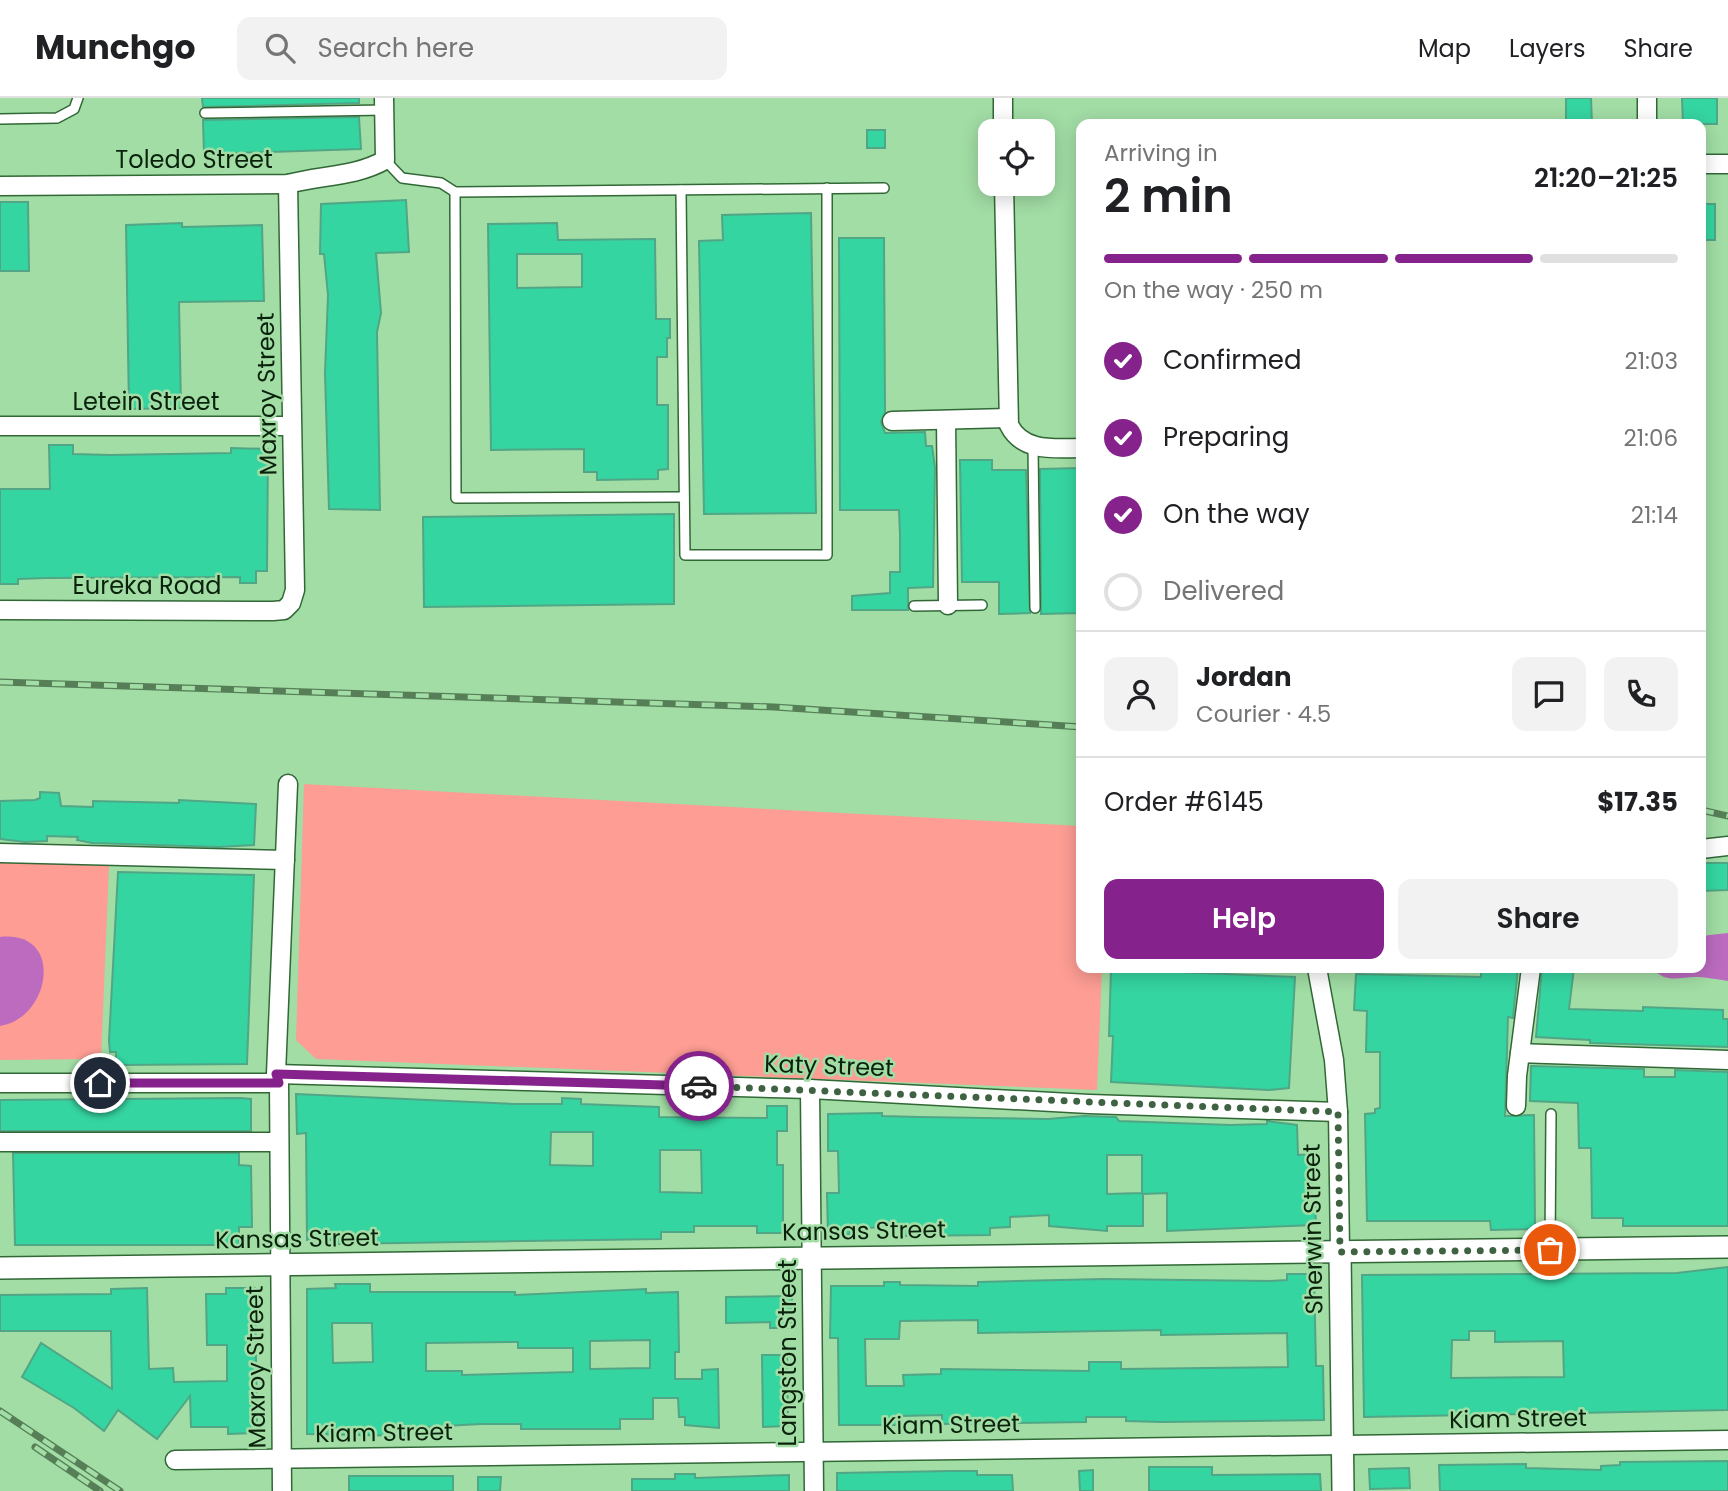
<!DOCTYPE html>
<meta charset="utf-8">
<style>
:root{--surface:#fff;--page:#f2f2f2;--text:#202124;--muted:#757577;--line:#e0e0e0;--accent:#85228b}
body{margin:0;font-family:Poppins,sans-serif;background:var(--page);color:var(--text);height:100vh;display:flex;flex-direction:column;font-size:26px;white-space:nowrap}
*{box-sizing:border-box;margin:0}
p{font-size:23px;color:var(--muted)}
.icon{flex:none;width:38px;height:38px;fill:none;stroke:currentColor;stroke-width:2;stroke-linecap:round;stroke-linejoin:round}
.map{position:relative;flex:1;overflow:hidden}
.details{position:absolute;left:1076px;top:21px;width:630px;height:854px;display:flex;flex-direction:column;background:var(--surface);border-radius:14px;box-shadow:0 4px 18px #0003}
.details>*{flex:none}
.fabs{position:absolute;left:978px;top:21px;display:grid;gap:14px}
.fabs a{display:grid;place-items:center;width:77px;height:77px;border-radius:14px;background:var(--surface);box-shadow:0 4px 18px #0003;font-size:35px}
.pin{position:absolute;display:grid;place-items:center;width:60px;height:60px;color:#fff;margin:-30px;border:4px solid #fff;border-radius:50%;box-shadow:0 2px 7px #0007}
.courier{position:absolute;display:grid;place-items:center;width:70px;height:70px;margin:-35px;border:5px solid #85228b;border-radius:50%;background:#fff;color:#222;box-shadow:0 2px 9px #0007}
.head em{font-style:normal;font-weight:600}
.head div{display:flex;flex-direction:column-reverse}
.head{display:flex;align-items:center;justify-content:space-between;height:119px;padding:0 28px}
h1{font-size:46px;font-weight:600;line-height:52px}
.bar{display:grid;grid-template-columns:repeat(4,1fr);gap:10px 7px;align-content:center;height:84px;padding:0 28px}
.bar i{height:9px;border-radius:5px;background:var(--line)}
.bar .selected{background:var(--accent)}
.bar p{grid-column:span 4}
.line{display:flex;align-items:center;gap:18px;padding:0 28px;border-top:2px solid var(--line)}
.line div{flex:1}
.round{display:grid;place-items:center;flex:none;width:74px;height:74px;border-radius:14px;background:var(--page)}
ol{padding:0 28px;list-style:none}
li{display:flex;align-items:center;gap:21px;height:77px}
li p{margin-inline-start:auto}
li .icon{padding:7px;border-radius:50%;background:var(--accent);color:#fff;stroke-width:4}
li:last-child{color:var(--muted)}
li i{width:38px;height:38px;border:4px solid var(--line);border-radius:50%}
.primary-button{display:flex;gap:14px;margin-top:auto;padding:14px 28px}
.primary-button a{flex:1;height:80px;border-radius:14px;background:var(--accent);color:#fff;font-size:28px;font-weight:600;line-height:80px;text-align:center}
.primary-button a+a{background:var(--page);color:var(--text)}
header{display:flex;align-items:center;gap:42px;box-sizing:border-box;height:98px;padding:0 35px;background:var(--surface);border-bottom:2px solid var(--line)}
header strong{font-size:33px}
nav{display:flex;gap:38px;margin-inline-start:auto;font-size:24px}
.search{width:490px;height:63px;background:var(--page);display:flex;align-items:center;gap:18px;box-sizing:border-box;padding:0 24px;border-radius:14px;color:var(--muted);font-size:26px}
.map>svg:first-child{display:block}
.green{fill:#fd9d94}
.water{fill:#bc6bbf}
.building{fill:#35d5a1;stroke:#50a685;stroke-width:2;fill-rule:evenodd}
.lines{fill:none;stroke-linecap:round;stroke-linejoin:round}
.service-casing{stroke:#316836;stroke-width:12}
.minor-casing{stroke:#316836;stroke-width:21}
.tertiary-casing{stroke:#316836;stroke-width:24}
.service{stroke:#fff;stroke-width:9}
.minor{stroke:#fff;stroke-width:18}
.tertiary{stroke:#fff;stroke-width:21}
.rail-casing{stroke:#567f58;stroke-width:7}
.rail{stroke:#a2dda5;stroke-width:4.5;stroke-dasharray:13;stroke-linecap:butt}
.done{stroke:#3f6342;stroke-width:7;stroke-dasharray:0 12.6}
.route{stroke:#85228b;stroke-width:9}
.labels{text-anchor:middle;stroke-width:5;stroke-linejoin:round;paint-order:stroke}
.street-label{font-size:24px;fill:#0a210c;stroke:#a2dda5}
</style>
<header>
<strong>Munchgo</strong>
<div class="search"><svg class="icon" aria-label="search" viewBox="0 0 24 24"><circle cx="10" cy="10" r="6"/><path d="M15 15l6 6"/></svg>Search here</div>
<nav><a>Map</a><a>Layers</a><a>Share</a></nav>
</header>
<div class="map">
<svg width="1728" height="1393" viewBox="0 0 1728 1393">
<rect width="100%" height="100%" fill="#a2dda5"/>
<!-- green -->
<g class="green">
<polygon points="304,686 1081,728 1082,870 1102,870 1097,992 316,961 296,942"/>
<polygon points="0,764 109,768 101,961 0,962"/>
</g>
<!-- water -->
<g class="water">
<path d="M1728 835V883C1718 881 1709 880 1699 879 1680 878 1667 887 1652 870H1701V838Z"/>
<path d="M0 839C65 832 51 920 0 928Z"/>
</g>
<!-- building -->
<g class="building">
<polygon points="202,0 359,0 359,5 203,9"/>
<polygon points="1566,0 1591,0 1592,26 1566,26"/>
<polygon points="1682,0 1717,0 1717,26 1683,26"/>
<polygon points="359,19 361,51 204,56 203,22"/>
<rect x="867" y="32" width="18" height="18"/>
<polygon points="406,102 409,154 376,155 381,215 377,234 380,412 329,411 325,275 328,197 324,156 320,156 321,106"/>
<polygon points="0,104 28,104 29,173 0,173"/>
<rect x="1701" y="106" width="14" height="36"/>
<polygon points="811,115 816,415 704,416 699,143 723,142 722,117"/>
<polygon points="182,125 182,129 262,127 264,203 179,204 181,310 129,311 126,127"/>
<path d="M557 125 558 142 655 141 656 221H670V240H667V259H657V307H668V371L658 372V381L597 382V374H584V351L491 352 488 126ZM517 156H582V189L517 190Z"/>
<polygon points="839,140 884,140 885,315 881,324 885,335 925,334 926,348 932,348 935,369 933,489 908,490 908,512 852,512 852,498 890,495 890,474 900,474 900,437 899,412 840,412"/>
<polygon points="49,347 73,347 73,356 110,357 231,355 231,350 268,351 267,473 256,473 256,485 240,485 240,479 46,480 18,481 18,486 0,486 0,391 50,391"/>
<polygon points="960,362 992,362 992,372 1026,372 1030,515 999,516 999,484 962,484"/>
<polygon points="1082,370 1082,515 1041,516 1040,371"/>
<polygon points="674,416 674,506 424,509 423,419"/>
<polygon points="40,694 59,695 61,708 93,709 93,703 179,705 179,702 256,706 254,747 219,749 92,745 77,742 78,739 47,738 47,743 25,744 0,741 0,703 35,702 40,700"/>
<polygon points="1702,765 1728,765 1728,792 1701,793"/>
<polygon points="118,774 254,777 247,966 116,967 116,954 110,954 109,943"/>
<polygon points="1481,870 1518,870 1513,920 1508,919 1505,1018 1534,1017 1535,1131 1491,1132 1490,1123 1367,1123 1365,1016 1375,1015 1375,1011 1380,1010 1380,954 1366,954 1367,913 1354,912 1356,876 1481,879"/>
<polygon points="1542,870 1574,870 1569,911 1643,913 1643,909 1723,912 1723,921 1728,921 1728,949 1590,945 1590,942 1536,939"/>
<polygon points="1111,871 1295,879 1289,990 1269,992 1111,984 1113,938 1109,938"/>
<polygon points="1531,968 1644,971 1644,979 1675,979 1675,972 1728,974 1728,1128 1623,1128 1623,1120 1592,1120 1591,1050 1579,1050 1578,1005 1530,1003"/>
<path d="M296 996 515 1006H562V1000L581 1001V1006L659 1009V1019L767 1020V1008H787V1033H777V1067H783V1135H757V1128H694V1134H661V1141L337 1146V1142H307L306 1035 297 1036ZM551 1034H593V1068L550 1067ZM660 1052H701L702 1095 660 1094Z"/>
<polygon points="240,1000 251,1001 251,1033 0,1033 0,1002"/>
<path d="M882 1015V1018L919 1019 1048 1021 1084 1018 1116 1019 1119 1023 1230 1027 1267 1026V1023L1297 1027 1298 1057 1312 1056 1311 1100H1315L1316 1127 1167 1133V1095L1143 1096V1128H1107V1133L1049 1128V1117L1010 1119V1129L990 1130V1137L904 1138V1129L850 1130V1136L828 1137 827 1095H839L838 1053H828V1016ZM1107 1057H1142V1095L1107 1096Z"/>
<polygon points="13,1055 239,1055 239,1067 251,1068 252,1129 239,1129 239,1147 15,1147"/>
<path d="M1728 1169V1312L1364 1319 1362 1177 1677 1175ZM1469 1233H1495V1244L1563 1243 1564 1279 1451 1280 1452 1242H1469Z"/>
<path d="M1287 1176H1314L1316 1268H1323L1324 1322 1162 1324 1126 1323V1319H1086V1324L942 1326V1317L901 1318 902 1327H839L838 1240H830L831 1188H884V1184H900V1187L978 1188V1184L1104 1181 1270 1183 1287 1182ZM978 1222V1235L1161 1232V1237L1287 1235 1288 1269 1121 1271V1264H1089V1273L941 1271V1276L903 1277 904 1288H866L865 1241H899L900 1223Z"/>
<path d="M335 1186H370V1194H515V1197L646 1191V1195L678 1194 679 1254H675V1281H702V1272L718 1271 719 1330 685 1327V1319H679L678 1300H653V1321H620V1331H521V1326H481L408 1330V1338L307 1336V1191L336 1190ZM332 1225H372L373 1264 333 1265ZM650 1242V1270L590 1271V1243ZM518 1244V1250H573V1274L462 1277V1273H426V1245Z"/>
<polygon points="147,1190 149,1271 173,1270 174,1284 227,1283 227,1247 207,1247 206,1196 226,1196 226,1190 255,1190 257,1335 228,1336 228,1329 191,1329 190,1298 157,1341 118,1312 104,1333 74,1310 22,1279 41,1245 112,1291 111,1233 0,1233 0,1197 111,1196 111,1191"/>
<polygon points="792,1198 791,1230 770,1230 770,1224 726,1225 726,1199"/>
<polygon points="762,1257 787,1257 788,1328 763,1329"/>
<polygon points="1728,1363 1728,1393 1440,1393 1439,1367 1526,1366 1526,1370 1601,1372 1601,1368 1620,1367 1620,1364"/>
<polygon points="1149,1369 1212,1369 1212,1377 1320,1376 1321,1393 1149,1393"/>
<polygon points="1409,1370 1410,1390 1370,1391 1369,1371"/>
<polygon points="1093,1372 1093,1393 1080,1393 1079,1373"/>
<polygon points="951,1373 977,1373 977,1377 1012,1377 1013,1393 837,1393 837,1375"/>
<polygon points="675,1376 695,1376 695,1380 789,1377 789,1393 632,1393 632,1381 675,1381"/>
<rect x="349" y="1378" width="104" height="15"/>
<polygon points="478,1379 501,1379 500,1393 478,1393"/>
</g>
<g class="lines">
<defs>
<g id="service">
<polyline points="205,15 385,12"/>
<polyline points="0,21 57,20 74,11 78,0"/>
<polyline points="385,62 402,80 441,85 455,94 884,90"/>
<polyline points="681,92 685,457 827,457 827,90"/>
<polyline points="455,94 456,400 684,399"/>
<polyline points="1033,348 1035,510"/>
<polyline points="914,508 982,507"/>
<polyline points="1550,1151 1551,1016"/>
</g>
<g id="minor">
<polyline points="1003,0 1003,33"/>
<polyline points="1647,0 1647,26"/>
<polyline points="1701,66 1728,66"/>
<path d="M1004 86 1009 327C1023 355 1055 350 1082 350"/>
<path d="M0 88 288 86C321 77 355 79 385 62L384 0"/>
<polyline points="946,322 948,507"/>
<polyline points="892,323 1008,320"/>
<polyline points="0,328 291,328"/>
<polyline points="0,512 273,513 284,512 291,505 295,492 288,86"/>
<polyline points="1701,751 1728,748"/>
<polyline points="0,755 285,762"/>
<polyline points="1317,870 1334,962 1338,1014 1340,1154"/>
<polyline points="1520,955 1728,962"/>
<polyline points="276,976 810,991 1089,1006 1338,1014"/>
<polyline points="0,985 279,985"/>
<polyline points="810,991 814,1393"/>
<polyline points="1516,1008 1517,978 1531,870"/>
<polyline points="0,1044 279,1044"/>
<polyline points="175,1362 1728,1342"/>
<polyline points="282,1393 279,985 276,976 288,686"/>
</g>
<g id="tertiary">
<polyline points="1340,1154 1343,1393"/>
<polyline points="0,1170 1728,1149"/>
</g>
</defs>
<!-- service casing -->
<use href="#service" class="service-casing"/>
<!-- minor casing -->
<use href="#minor" class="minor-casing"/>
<!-- tertiary casing -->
<use href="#tertiary" class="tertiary-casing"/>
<!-- service -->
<use href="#service" class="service"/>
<!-- minor -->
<use href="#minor" class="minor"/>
<!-- tertiary -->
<use href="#tertiary" class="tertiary"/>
<defs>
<g id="rail">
<polyline points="0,584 774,609 1082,629"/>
<polyline points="1701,712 1728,718"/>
<polyline points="0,1313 120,1393"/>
<polyline points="35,1349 100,1393"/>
</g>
</defs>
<!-- rail casing -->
<use href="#rail" class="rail-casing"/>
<!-- rail -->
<use href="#rail" class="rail"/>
</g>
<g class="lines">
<!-- done -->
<polyline class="done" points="699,988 1338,1014 1340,1154 1550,1152"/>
<!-- route -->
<polyline class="route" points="100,985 279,985 276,976 699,988"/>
</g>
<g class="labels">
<!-- street labels -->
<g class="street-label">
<text x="194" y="70">Toledo Street</text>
<text transform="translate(267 296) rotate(-91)" y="8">Maxroy Street</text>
<text x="146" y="312">Letein Street</text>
<text x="147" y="496">Eureka Road</text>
<text transform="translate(829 968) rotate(2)" y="8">Katy Street</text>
<text transform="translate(1313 1131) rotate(-91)" y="8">Sherwin Street</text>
<text transform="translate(864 1133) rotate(-1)" y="8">Kansas Street</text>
<text transform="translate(297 1141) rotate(-1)" y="8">Kansas Street</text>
<text transform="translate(788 1255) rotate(-90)" y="8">Langston Street</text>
<text transform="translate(256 1269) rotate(-91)" y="8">Maxroy Street</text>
<text transform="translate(1518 1321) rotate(-1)" y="8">Kiam Street</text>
<text transform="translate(951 1327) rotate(-1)" y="8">Kiam Street</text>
<text transform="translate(384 1335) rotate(-1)" y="8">Kiam Street</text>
</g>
</g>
</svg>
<div class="fabs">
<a><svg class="icon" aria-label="locate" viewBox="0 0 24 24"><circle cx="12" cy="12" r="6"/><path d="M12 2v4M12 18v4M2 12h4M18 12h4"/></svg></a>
</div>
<div class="pin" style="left:1550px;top:1152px;background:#ea580c"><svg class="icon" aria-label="bag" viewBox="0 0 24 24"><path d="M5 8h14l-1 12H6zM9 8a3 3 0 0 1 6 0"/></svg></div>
<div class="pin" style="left:100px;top:985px;background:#1f2937"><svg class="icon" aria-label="home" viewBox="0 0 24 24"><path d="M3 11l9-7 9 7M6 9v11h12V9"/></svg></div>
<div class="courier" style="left:699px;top:988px"><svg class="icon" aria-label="car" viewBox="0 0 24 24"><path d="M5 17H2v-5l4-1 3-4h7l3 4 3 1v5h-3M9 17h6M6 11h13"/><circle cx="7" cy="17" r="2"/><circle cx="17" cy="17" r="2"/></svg></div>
<section class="details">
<div class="head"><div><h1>2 min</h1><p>Arriving in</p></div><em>21:20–21:25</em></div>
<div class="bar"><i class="selected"></i><i class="selected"></i><i class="selected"></i><i></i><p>On the way · 250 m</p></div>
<ol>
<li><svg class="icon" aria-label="check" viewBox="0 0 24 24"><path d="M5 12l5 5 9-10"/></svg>Confirmed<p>21:03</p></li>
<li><svg class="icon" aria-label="check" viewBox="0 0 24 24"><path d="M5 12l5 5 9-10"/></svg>Preparing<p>21:06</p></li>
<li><svg class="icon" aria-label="check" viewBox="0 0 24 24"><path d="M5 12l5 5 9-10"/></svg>On the way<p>21:14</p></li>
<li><i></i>Delivered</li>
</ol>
<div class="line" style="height:126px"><a class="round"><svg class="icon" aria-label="person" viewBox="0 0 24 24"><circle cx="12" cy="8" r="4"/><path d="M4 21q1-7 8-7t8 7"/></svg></a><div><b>Jordan</b><p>Courier · 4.5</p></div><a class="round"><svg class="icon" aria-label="chat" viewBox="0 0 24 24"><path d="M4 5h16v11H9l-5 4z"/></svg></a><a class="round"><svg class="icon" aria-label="phone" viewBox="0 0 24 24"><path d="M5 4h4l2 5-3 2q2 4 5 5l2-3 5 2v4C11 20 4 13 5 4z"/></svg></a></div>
<div class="line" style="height:91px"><div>Order #6145</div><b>$17.35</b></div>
<div class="primary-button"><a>Help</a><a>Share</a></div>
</section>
</div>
